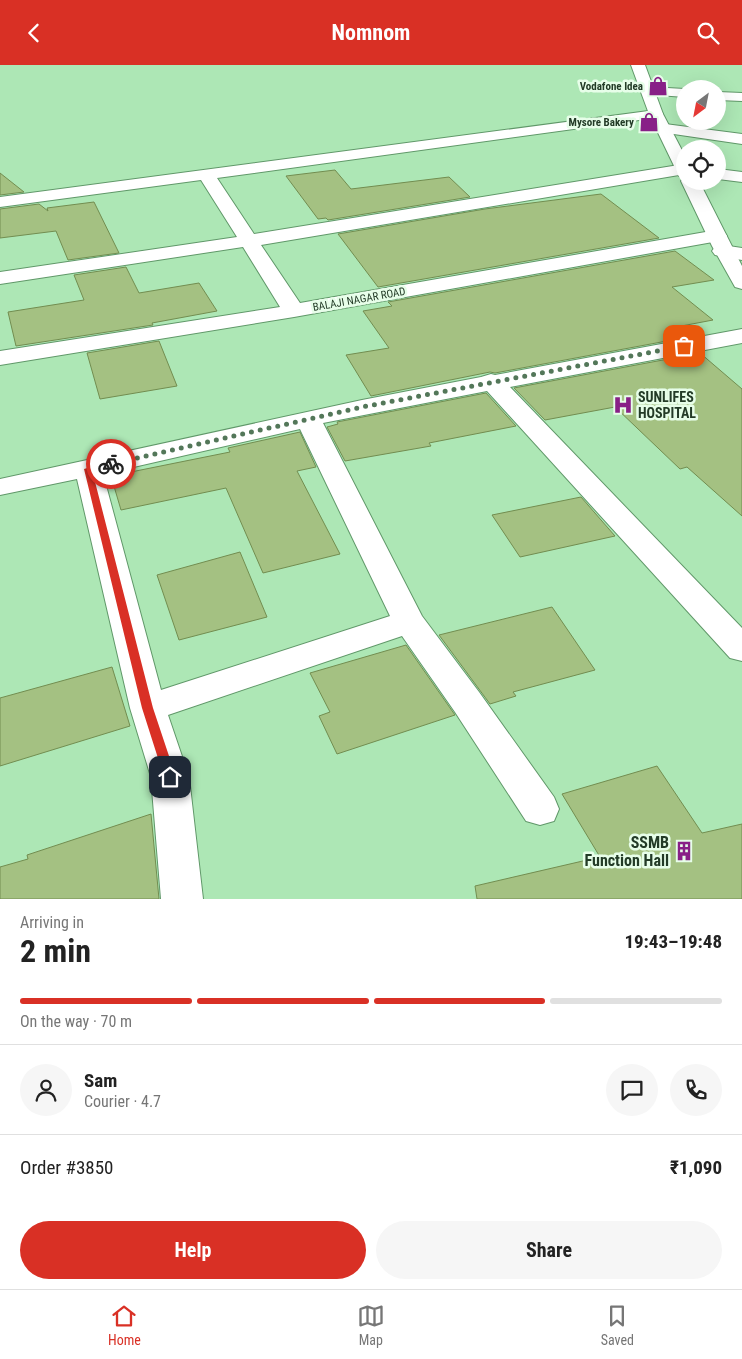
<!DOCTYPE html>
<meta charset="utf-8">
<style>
:root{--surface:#fff;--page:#f6f6f6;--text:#222;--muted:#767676;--line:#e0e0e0;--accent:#d93025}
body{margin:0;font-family:"Roboto Condensed",sans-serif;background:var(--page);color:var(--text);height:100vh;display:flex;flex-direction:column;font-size:19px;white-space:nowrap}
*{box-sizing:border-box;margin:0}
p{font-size:16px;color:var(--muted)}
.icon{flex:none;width:28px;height:28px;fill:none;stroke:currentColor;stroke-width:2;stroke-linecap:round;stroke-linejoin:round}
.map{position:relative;height:834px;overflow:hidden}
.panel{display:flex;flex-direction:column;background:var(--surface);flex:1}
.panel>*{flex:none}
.needle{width:32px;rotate:212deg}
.tools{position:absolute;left:676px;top:15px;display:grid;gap:10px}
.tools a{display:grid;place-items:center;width:50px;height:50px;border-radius:50%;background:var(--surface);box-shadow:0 5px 20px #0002;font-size:25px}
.pin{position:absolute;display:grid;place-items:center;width:42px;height:42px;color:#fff;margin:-21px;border-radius:10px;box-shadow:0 2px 8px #0006}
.courier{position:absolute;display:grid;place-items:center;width:50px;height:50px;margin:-25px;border:4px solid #d93025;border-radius:50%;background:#fff;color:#222;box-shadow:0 1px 6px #0007}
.headline em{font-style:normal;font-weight:700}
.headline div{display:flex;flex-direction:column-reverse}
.headline{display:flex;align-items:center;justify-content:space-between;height:85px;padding:0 20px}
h1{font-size:32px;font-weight:700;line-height:38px}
.bar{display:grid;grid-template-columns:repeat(4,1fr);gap:8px 5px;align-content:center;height:60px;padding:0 20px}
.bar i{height:6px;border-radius:4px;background:var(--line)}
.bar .current{background:var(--accent)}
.bar p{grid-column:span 4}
.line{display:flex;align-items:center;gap:12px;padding:0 20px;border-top:1px solid var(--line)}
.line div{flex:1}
.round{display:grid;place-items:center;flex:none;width:52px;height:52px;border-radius:26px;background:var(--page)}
.action{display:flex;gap:10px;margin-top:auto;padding:10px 20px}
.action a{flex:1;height:58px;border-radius:30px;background:var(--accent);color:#fff;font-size:20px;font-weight:700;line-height:58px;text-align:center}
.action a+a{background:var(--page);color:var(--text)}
header{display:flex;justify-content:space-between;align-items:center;height:65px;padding:0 20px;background:var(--accent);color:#fff;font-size:22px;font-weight:700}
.tab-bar{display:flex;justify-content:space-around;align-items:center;height:70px;border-top:1px solid var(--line);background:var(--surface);font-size:14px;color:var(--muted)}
.tab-bar a{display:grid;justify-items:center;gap:2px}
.tab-bar .current{color:var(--accent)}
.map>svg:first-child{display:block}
.building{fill:#a4c182;stroke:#728d50}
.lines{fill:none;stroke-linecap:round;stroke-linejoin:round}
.minor-casing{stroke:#609869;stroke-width:2}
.tertiary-casing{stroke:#609869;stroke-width:2}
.minor{fill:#fff;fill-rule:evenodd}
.tertiary{fill:#fff;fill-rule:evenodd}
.route{fill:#d93025}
.done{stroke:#537759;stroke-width:5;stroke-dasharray:0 9}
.labels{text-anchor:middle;stroke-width:5;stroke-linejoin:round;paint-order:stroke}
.far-poi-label{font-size:11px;font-weight:bold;fill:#233b27;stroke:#e7fee9;text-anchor:end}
.far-street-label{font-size:11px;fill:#233b27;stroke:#e7fee9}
.poi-label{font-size:14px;font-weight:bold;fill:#233b27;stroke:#e7fee9;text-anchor:start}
.near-poi-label{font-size:16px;font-weight:bold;fill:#233b27;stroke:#e7fee9;text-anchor:end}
</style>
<header><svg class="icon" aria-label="back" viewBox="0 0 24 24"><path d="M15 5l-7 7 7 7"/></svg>Nomnom<svg class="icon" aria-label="search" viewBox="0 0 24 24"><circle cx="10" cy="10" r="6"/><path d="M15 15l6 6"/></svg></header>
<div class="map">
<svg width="742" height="834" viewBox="0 0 742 834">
<rect width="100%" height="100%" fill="#ade7b5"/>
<!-- building -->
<g class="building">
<polygon points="335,105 351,124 449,112 470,132 328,155 326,153 318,154 286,111"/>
<polygon points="0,108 24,127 0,130"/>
<polygon points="601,129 659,173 378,222 338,169 485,144"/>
<polygon points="94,137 119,188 68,195 56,166 0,173 0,144 39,139 48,146 47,143"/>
<polygon points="675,186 714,215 672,222 713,255 671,263 683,273 495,308 490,307 371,331 346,290 389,283 363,246 392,241 388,237"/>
<polygon points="126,202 139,228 199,218 217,246 152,258 153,260 16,281 8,247 84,235 74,210"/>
<polygon points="159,276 177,321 100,334 87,288"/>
<polygon points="700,288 742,324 742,451 687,402 680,404 615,342 545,355 514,323"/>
<polygon points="486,328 516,361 429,378 431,381 345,396 327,362 338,359 337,357"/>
<polygon points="300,367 316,402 297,406 340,489 263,508 226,423 121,445 111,411 230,387 228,383"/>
<polygon points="581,432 615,471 520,492 492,450"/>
<polygon points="240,487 267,552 179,575 157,510"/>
<polygon points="552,542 595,605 513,627 516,631 490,639 439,570"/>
<polygon points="406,580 455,650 337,689 319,651 330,647 310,608"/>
<polygon points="112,602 130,661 0,701 0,633"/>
<polygon points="657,701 702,768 742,759 742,834 477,834 475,821 600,792 562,729"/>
<polygon points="151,749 159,834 0,834 0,802 28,794 27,790"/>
</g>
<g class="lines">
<defs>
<g id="minor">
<polygon points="649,22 685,24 685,32 644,29 642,26 644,23"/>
<polygon points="718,27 742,28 742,36 718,35"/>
<polygon points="656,45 661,46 663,49 661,52 217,113 254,169 685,99 685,109 261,180 300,238 717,165 724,167 727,171 724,175 294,252 0,300 0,286 280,242 243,182 0,219 0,207 237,172 201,115 0,142 0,132"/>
<polygon points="665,59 742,69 742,79 660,67 657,64 660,61"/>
<polygon points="718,104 742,107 742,117 718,114"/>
<polygon points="722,180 742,183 742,195 715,190 712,186 715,182"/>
<path d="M742 264V278L510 322 742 563V596L730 593 487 326 323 358 422 551 479 627 554 732 559 744 554 756 540 760 526 756 455 647 402 571 168 650 189 712 203 834H161L151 712 130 643 77 414 0 430V414L362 335 481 312 491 309 495 310ZM300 364 390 551 161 625 103 409Z"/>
</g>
<g id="tertiary">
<polygon points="631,0 645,0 663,49 685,91 685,112 679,111 677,107 649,49"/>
<polygon points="684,112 685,116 699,116 742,201 742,224 735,222 712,181 681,116"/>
</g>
</defs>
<!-- minor casing -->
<use href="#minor" class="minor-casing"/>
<!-- tertiary casing -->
<use href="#tertiary" class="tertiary-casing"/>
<!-- minor -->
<use href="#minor" class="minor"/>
<!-- tertiary -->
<use href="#tertiary" class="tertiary"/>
</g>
<!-- route -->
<polygon class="route" points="111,396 115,399 114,400 92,405 153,643 176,712 170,716 164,712 142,643 84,404"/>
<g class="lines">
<!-- done -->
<polyline class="done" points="111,399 362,342 684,281"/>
</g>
<!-- icons -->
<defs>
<symbol id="shop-bare" viewBox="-9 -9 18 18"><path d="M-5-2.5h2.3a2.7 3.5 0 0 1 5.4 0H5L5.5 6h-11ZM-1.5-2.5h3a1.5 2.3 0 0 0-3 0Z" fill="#882087" stroke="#e7fee9" stroke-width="2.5" paint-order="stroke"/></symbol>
<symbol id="hospital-bare" viewBox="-9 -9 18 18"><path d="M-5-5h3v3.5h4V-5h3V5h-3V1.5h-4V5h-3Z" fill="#882087" stroke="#e7fee9" stroke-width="2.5" paint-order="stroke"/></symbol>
<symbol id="building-bare" viewBox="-9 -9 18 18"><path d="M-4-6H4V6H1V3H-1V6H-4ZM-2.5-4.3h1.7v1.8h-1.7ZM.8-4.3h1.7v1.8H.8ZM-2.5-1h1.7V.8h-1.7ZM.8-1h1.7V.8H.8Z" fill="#882087" stroke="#e7fee9" stroke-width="2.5" paint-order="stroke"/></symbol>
</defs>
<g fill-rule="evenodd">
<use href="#shop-bare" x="644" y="7" width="28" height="28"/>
<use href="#shop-bare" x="635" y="43" width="28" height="28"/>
<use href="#hospital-bare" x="609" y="326" width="28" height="28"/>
<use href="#building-bare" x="670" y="772" width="28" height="28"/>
</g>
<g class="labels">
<!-- far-poi labels -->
<g class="far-poi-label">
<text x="643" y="25">Vodafone Idea</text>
<text x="634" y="61">Mysore Bakery</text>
</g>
<!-- far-street labels -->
<g class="far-street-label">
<text transform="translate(359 234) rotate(-10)" y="4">BALAJI NAGAR ROAD</text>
</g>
<!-- poi labels -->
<g class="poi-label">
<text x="638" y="337">SUNLIFES<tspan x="638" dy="16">HOSPITAL</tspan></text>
</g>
<!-- near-poi labels -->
<g class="near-poi-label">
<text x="669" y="783">SSMB<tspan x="669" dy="18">Function Hall</tspan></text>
</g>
</g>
</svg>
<div class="tools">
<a><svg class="needle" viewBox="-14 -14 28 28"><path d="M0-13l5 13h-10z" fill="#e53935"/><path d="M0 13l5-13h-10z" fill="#767676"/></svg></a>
<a><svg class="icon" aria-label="locate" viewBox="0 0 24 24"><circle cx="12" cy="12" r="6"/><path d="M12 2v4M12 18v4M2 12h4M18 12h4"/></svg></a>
</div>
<div class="pin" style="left:684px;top:281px;background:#ea580c"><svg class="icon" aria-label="bag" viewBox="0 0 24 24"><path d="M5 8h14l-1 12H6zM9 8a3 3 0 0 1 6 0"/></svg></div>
<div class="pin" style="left:170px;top:712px;background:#1f2937"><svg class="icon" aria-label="home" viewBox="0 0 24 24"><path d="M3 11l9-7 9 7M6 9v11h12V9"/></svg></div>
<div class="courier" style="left:111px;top:399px"><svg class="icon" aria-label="bike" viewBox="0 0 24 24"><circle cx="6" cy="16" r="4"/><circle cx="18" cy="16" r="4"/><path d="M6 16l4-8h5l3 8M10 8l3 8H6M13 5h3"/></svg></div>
</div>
<section class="panel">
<div class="headline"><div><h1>2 min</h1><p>Arriving in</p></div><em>19:43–19:48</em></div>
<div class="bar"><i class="current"></i><i class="current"></i><i class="current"></i><i></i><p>On the way · 70 m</p></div>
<div class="line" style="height:90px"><a class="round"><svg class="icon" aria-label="person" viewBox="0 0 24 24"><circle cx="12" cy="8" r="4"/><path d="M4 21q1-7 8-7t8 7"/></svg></a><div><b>Sam</b><p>Courier · 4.7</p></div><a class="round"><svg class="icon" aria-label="chat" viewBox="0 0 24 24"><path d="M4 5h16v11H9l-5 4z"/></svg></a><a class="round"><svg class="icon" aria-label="phone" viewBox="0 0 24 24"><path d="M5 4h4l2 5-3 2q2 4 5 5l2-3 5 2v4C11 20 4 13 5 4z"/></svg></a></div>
<div class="line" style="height:65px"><div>Order #3850</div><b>₹1,090</b></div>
<div class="action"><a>Help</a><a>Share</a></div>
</section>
<nav class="tab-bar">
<a class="current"><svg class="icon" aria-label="home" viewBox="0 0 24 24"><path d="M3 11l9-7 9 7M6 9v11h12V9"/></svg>Home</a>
<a><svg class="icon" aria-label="map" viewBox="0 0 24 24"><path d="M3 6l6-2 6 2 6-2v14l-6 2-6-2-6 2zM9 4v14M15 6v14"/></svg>Map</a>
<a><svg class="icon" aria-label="saved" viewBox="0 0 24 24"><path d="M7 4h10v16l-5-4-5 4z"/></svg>Saved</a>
</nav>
